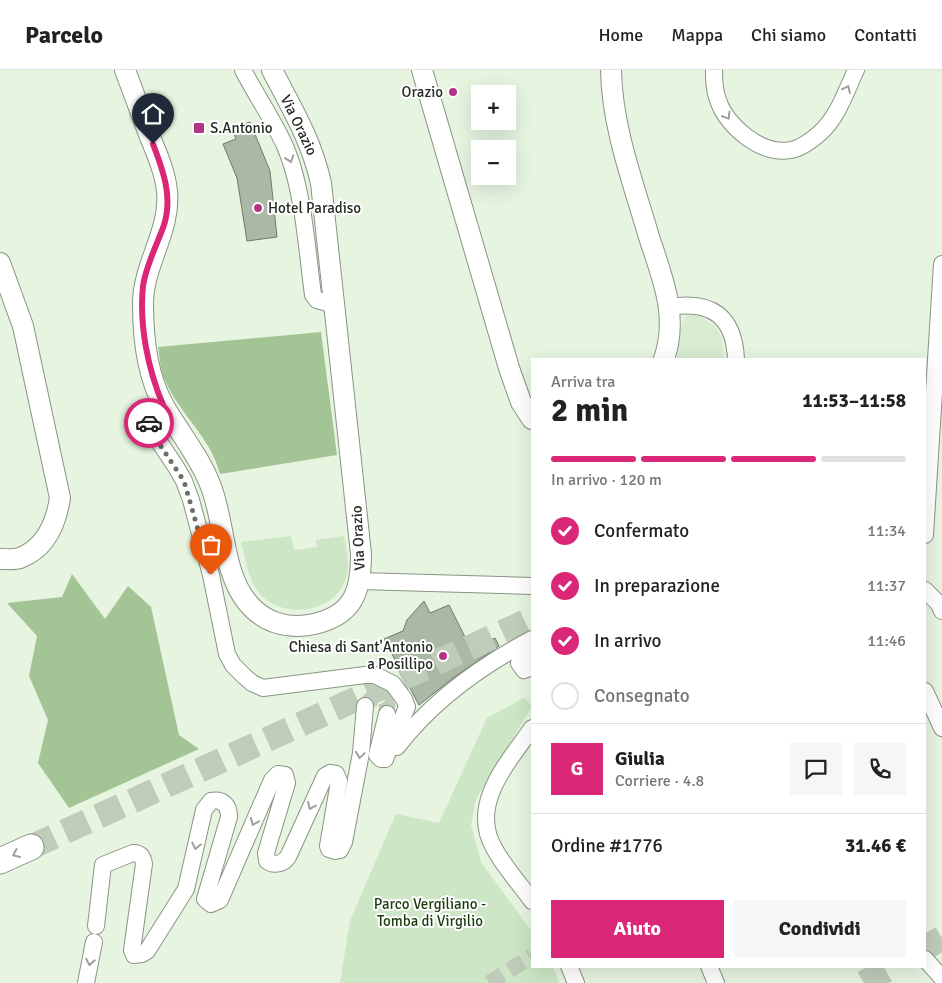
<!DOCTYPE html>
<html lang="it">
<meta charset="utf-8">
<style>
:root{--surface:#fff;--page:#f6f6f6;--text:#222;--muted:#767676;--line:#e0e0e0;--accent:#db2777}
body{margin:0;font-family:Signika,sans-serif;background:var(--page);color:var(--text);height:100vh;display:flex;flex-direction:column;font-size:19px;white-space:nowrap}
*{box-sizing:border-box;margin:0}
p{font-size:16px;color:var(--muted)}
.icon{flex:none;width:28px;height:28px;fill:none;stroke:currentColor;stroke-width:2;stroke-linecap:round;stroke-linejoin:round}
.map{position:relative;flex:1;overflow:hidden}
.details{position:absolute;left:531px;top:288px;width:395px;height:610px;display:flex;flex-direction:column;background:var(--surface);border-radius:0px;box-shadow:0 5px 20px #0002}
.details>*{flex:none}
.buttons{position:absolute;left:471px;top:15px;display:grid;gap:10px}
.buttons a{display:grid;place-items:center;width:45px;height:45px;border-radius:0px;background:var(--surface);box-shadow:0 5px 20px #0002;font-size:25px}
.pin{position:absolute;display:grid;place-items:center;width:42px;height:42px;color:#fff;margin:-51px -21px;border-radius:50% 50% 50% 0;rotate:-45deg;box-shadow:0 0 5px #0007}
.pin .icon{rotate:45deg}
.courier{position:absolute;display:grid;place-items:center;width:50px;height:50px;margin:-25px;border:4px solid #db2777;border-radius:50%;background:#fff;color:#222;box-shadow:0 1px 6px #0007}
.head em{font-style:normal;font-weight:700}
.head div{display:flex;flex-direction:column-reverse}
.head{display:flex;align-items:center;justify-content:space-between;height:85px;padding:0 20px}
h1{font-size:32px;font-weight:700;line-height:38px}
.bar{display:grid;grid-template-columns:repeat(4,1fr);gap:8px 5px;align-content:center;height:60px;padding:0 20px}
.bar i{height:6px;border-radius:4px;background:var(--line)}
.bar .current{background:var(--accent)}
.bar p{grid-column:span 4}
.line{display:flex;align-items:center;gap:12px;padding:0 20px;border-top:1px solid var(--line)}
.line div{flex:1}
.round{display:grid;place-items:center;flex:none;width:52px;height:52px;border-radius:0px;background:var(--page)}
ol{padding:0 20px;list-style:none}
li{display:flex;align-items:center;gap:15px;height:55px}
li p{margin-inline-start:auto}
li .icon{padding:5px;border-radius:50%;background:var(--accent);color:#fff;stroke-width:4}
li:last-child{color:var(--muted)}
li i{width:28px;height:28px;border:2px solid var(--line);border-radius:50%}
.button{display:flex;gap:10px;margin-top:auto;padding:10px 20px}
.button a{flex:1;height:58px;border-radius:0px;background:var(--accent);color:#fff;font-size:20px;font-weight:700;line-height:58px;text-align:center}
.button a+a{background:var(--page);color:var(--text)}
header{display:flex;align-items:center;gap:30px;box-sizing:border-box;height:70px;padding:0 25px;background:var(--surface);border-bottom:1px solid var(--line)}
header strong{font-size:24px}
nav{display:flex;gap:28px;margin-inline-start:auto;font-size:18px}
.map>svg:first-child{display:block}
.built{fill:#d8ecd1}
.green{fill:#cde6c5}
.forest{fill:#a3c596}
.building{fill:#aab8a5;stroke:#6d7a68}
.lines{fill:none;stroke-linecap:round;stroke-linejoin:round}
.minor-tunnel{stroke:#bfccba;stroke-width:16;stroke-dasharray:16 8;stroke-linecap:butt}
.primary-tunnel{stroke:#bfccba;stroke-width:25;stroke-dasharray:25 12;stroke-linecap:butt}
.minor-casing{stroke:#889583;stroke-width:18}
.tertiary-casing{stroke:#889583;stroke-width:22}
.primary-casing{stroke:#889583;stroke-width:27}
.minor{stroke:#fff;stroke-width:16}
.tertiary{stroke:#fff;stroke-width:20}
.primary{stroke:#fff;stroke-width:25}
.oneway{stroke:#9da09c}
.done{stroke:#697165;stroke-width:5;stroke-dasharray:0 9}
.route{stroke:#db2777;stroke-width:6}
.poi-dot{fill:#b33481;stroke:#fff;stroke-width:2}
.labels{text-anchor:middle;stroke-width:4;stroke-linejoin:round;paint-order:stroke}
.poi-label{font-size:15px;fill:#252b23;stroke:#fff;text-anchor:end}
.street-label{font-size:15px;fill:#252b23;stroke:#fff}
.park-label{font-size:15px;fill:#1c3d0d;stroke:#fff}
</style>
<header>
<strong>Parcelo</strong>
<nav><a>Home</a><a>Mappa</a><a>Chi siamo</a><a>Contatti</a></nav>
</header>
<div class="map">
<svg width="942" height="913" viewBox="0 0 942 913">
<rect width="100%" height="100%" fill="#e6f4e0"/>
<!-- built -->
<polygon class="built" points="697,244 716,257 722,270 724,289 677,289 681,258 686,245"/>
<!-- green -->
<g class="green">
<path d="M291 466 294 480 317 477 316 470 344 466C347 481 351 497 345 511 333 543 284 549 261 525 248 511 246 490 241 472Z"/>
<polygon points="524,628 532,636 476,729 471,755 481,792 532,862 532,896 553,896 559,913 340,913 350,851 396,744 439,753 487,648"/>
</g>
<!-- forest -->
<g class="forest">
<path d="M321 262 337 385 220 404C211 367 178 343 164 308 160 299 160 287 158 277Z"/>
<polygon points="72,504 105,549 128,516 151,537 179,665 199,679 69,738 38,693 48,650 29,606 37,566 7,533 62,527"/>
</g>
<!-- building -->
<g class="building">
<polygon points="250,52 270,101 277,167 247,171 237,108 223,74 236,69 232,58"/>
<polygon points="424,531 430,543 449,535 467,571 473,571 475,577 495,568 499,576 453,608 419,635 384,569 403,561 407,550"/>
</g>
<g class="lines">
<!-- minor-tunnel -->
<g class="minor-tunnel">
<polyline points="365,636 372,628 381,628 387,634 387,644"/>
<polyline points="925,639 942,629"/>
<polyline points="489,913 532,886"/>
</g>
<!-- primary-tunnel -->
<g class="primary-tunnel">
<polyline points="31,777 532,549"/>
<polyline points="925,878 942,868"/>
<polyline points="864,913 893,896"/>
</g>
<defs>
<g id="minor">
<path d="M243 0C256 25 272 48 284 74 303 115 307 180 313 225L317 230 335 235"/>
<path d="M714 0C714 10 714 20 718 30 726 56 762 86 791 80 802 78 812 70 820 63 838 47 846 21 856 0"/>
<path d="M670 237C711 230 734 246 736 289"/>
<polyline points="163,335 150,350 148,355 176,397 184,411 191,430 211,505 227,584 233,595 244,606 252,613 263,618 365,605 375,605 393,614 404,629 407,637 385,689"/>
<polyline points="925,465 942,194"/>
<polyline points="359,511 532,516"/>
<polyline points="925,520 939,534 942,541"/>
<polyline points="532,583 520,591 519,593 524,600 532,597"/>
<polyline points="925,621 942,658"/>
<path d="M532 658C508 693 469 734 494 778 504 797 520 814 532 831"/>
<path d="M397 677C432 631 481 596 532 569"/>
<polyline points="385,689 381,689 377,685 387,644"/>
<path d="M96 856 103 795 133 783C140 783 143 787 144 794L132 880 134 885 142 884 147 881 186 819 204 740 211 731C223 729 229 735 229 747L205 829 211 834 220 830 272 710 278 704 285 705 287 713 266 783 267 791C274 796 283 794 288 787L325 706 330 703 336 704 339 711 328 776 329 779 335 781 340 780 344 772 361 683 365 636"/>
<polyline points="925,889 942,908"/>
<polyline points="569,896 576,913"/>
<polyline points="709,896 716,913"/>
<polyline points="86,913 94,872"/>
</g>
<g id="tertiary">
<path d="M125 0C133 22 142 45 150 67 157 84 165 102 167 121 171 161 143 194 143 234 143 267 147 306 164 336 179 362 199 386 210 414 225 450 222 501 247 532 264 553 289 560 314 554 354 545 361 521 361 484L321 113C311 69 292 39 272 0"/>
<polyline points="422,0 509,298 521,332 532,349"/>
<path d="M611 0C612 57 633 112 649 167 662 207 679 246 664 289"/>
<path d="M0 193 23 256 60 428C56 454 46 478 20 488 14 490 6 489 0 489"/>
</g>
<polyline id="primary" points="0,791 31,777"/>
</defs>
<!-- minor casing -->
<use href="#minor" class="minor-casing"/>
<!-- tertiary casing -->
<use href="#tertiary" class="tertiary-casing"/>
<!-- primary casing -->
<use href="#primary" class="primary-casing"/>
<!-- minor -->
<use href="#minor" class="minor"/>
<!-- tertiary -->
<use href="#tertiary" class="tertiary"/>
<!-- primary -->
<use href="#primary" class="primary"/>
</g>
<!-- one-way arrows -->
<defs><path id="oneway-chevron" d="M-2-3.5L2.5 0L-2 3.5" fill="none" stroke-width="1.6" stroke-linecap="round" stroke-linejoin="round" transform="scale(1.25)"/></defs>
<g class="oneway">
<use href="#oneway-chevron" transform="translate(847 19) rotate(-65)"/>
<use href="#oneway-chevron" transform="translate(727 46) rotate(59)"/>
<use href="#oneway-chevron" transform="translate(290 89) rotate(71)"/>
<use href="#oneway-chevron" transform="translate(360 685) rotate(98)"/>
<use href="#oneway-chevron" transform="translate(311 736) rotate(115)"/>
<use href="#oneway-chevron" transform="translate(254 752) rotate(112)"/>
<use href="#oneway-chevron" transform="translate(196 776) rotate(102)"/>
<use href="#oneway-chevron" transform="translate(16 784) rotate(156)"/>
<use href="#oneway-chevron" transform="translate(90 892) rotate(100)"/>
</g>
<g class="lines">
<!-- done -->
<polyline class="done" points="149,353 150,360 184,411 211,505"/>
<!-- route -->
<path class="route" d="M149 353 163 335C148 299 139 256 143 216 146 195 157 175 164 155 173 127 163 100 153 74"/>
</g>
<!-- markers -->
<g class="poi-dot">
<circle cx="453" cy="22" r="5"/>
<rect x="193" y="52" width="12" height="12" rx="2.5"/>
<circle cx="258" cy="138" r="5"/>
<circle cx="443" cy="586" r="5"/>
</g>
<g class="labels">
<!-- poi labels -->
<g class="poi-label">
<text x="443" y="27">Orazio</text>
<text x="210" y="63" text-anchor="start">S.Antonio</text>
<text x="268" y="143" text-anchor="start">Hotel Paradiso</text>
<text x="433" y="582">Chiesa di Sant'Antonio<tspan x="433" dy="17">a Posillipo</tspan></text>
</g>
<!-- street labels -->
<g class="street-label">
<text transform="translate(299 55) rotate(64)" y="5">Via Orazio</text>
<text transform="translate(358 468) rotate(-93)" y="5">Via Orazio</text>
</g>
<!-- park labels -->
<g class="park-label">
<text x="430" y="839">Parco Vergiliano -<tspan x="430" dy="17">Tomba di Virgilio</tspan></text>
</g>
</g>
</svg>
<div class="buttons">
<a>+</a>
<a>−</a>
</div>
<div class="pin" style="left:211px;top:505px;background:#ea580c"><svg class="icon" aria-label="bag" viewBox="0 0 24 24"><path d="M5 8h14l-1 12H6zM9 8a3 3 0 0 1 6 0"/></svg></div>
<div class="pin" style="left:153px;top:74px;background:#1f2937"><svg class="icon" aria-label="home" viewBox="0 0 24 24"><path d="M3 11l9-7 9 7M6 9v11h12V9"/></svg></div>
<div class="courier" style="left:149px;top:353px"><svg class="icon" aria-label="car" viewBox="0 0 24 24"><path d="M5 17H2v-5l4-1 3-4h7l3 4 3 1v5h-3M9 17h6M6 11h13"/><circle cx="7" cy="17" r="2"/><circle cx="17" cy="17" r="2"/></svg></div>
<section class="details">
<div class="head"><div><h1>2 min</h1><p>Arriva tra</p></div><em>11:53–11:58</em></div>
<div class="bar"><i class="current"></i><i class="current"></i><i class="current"></i><i></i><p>In arrivo · 120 m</p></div>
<ol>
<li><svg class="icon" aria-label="check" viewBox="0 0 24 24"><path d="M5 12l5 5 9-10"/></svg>Confermato<p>11:34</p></li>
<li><svg class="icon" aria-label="check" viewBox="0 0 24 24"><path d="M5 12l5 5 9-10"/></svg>In preparazione<p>11:37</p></li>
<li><svg class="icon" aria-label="check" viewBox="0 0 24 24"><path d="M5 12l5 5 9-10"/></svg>In arrivo<p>11:46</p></li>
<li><i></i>Consegnato</li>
</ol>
<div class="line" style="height:90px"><b class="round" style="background:var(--accent);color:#fff">G</b><div><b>Giulia</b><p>Corriere · 4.8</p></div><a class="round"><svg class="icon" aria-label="chat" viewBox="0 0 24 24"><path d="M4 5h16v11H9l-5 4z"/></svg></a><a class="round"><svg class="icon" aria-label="phone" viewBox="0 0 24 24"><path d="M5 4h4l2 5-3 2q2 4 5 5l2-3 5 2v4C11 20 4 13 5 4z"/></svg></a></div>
<div class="line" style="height:65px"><div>Ordine #1776</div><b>31.46 €</b></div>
<div class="button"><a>Aiuto</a><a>Condividi</a></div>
</section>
</div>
